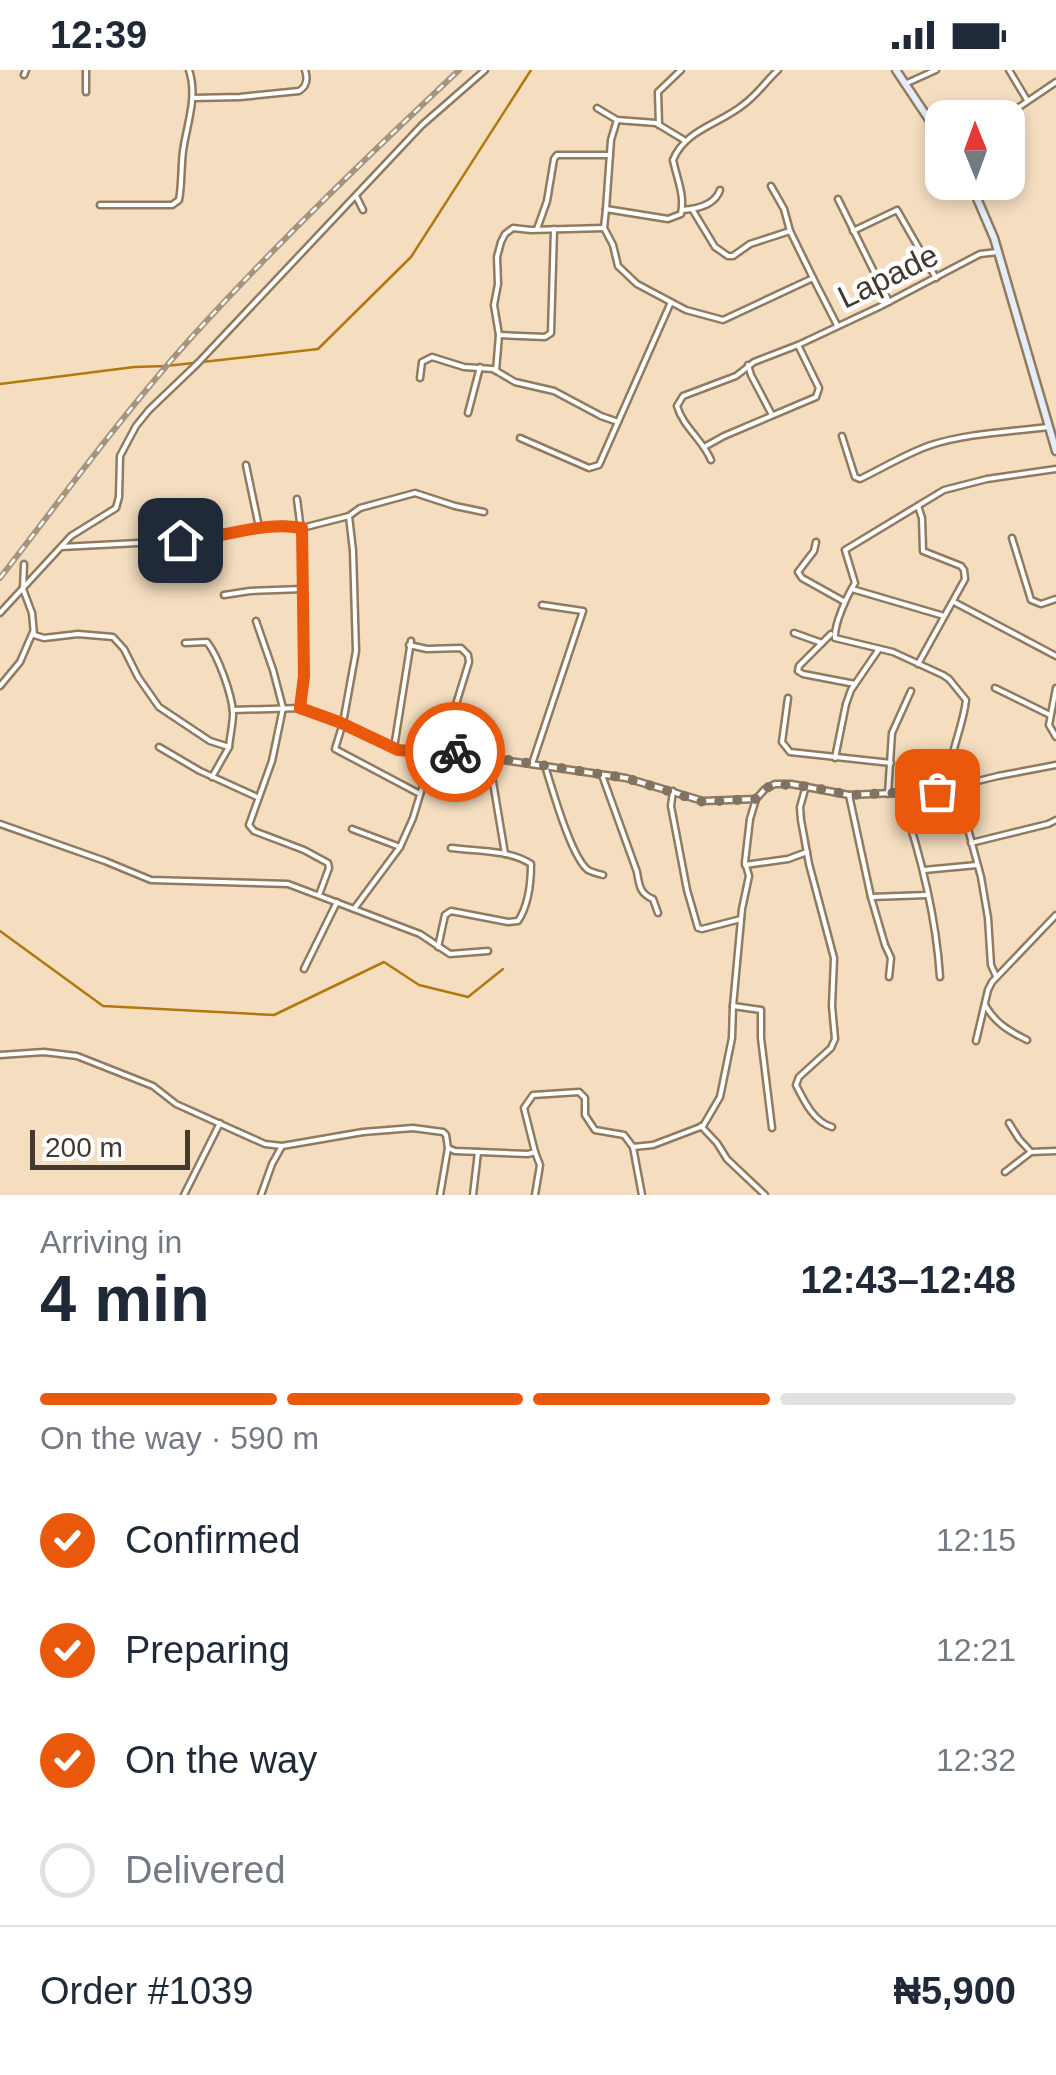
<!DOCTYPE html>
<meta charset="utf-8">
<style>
:root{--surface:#fff;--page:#f2f2f3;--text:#1f2937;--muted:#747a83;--line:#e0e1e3;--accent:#ea580c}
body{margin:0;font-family:Arial,sans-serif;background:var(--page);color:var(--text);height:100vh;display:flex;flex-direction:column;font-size:38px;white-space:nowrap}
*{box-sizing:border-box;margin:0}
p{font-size:32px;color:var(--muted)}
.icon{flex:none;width:55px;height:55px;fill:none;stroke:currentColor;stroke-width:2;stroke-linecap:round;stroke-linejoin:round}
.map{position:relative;height:1125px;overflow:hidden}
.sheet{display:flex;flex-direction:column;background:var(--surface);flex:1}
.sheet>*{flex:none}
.needle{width:65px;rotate:359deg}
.tools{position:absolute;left:925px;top:30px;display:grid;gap:20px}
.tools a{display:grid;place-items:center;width:100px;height:100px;border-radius:20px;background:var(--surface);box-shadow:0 5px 15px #0003;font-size:50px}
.scale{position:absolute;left:30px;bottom:25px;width:160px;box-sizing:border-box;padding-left:10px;border:5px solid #43392d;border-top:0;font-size:28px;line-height:35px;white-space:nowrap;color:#43392d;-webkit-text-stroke:8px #fff;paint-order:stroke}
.pin{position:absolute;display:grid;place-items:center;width:85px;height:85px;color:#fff;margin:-42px;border-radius:20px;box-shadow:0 5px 15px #0006}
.courier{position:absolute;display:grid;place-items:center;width:100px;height:100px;margin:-50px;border:8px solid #ea580c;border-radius:50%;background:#fff;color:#222;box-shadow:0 2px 12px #0007}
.overview em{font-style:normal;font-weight:700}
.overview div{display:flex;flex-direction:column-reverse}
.overview{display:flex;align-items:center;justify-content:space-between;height:170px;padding:0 40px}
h1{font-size:65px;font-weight:700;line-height:75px}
.bar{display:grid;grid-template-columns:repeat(4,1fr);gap:15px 10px;align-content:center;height:120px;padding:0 40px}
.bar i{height:12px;border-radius:8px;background:var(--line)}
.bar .active{background:var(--accent)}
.bar p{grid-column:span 4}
.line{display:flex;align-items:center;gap:25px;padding:0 40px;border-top:2px solid var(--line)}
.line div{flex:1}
ol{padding:0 40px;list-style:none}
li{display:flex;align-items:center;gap:30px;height:110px}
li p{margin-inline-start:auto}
li .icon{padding:10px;border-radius:50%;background:var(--accent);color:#fff;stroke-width:4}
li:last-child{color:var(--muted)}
li i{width:55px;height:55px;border:5px solid var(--line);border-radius:50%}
.status{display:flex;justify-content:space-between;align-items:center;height:70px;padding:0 50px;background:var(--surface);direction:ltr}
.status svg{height:28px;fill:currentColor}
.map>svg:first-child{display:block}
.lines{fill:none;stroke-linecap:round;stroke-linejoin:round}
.stream{stroke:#b3780c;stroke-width:2.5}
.street-casing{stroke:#907b5f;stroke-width:9}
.secondary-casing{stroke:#907b5f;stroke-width:11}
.street{stroke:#fff;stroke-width:4}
.secondary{stroke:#e5edfb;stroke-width:6}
.rail-casing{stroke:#a4937d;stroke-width:6}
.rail{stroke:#fff;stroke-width:2.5;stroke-dasharray:8;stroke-linecap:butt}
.done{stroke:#817360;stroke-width:10;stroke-dasharray:0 18}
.route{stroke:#ea580c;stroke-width:12}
.labels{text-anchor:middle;stroke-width:9;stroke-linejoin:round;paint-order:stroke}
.street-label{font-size:32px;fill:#43392d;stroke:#fff}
</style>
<div class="status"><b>12:39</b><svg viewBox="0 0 49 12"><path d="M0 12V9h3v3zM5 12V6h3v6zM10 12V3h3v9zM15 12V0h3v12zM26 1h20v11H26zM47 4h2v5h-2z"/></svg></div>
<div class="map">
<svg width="1056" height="1125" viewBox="0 0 1056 1125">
<rect width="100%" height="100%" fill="#f5dec0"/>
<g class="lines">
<!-- stream -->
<g class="stream">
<polyline points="0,314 134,297 166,296 318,279 411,187 531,0"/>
<polyline points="0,861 103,936 274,945 384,892 419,915 468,927 503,899"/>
</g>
<defs>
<g id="street">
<polyline points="86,0 86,22"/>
<path d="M778 0C765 12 758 24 743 35 718 55 685 60 673 90 677 109 685 125 681 144L668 149 606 139 604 158 613 175 618 196 637 214 686 240 723 250 813 208 837 255"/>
<polyline points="1009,0 1027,30"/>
<polyline points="24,5 26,0"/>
<polyline points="905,14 936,0"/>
<path d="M193 28 240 27 299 21C307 16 308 9 305 0"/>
<polyline points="597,38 617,50 656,53 684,70"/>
<polyline points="1003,48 1056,12"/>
<polyline points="659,55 658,22 681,0"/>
<polyline points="771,116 784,139 790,161 813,208"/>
<polyline points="356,126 363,140"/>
<polyline points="838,129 889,232"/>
<path d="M100 135H172L179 130C182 114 181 97 183 81 187 53 198 27 189 0"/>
<polyline points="606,139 611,70 617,50"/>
<polyline points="692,139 715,177 728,186 733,186 750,174 790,161"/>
<path d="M682 140C697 139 715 135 720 120"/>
<polyline points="537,159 547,131 554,89 557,85 610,85"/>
<polyline points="853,161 897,140 936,208"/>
<polyline points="499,265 545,267 551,263 554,159"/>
<polyline points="748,295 751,305 772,345"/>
<polyline points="496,301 499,265 494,235 498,214 497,187 501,172 505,164 513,158 531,160 604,158"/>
<polyline points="420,308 422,292 432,287 464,297 493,299 515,312 554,321 601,346 618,352"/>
<polyline points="468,343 480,297"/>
<path d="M842 366 855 407 860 409C883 398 907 383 931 375 968 363 1010 362 1048 357"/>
<polyline points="520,368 589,398 599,395 671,232"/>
<polyline points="706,376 724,366 816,327 819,318 798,275"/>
<path d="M711 390C703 370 683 357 677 336L683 326 736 306 754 292 798 275 879 237 980 184 998 182"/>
<polyline points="246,395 259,457"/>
<polyline points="297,429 303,476 304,606 301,638"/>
<polyline points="349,446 353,481 356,581 343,653 335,679 420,724"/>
<polyline points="1012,468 1031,530 1041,534 1056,529"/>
<polyline points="816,472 814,481 798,502 802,508 845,532"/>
<polyline points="61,477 196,470 269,456 285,455 302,458 349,446 360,438 415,423 455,436 484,442"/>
<path d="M24 494 23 519 32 543 34 565 44 568 78 564 113 567 124 579 138 607 159 637 210 671 229 677C230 666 233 654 233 643 232 624 218 586 207 572L185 573"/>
<polyline points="852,519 944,546"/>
<polyline points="224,525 250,521 303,519"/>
<polyline points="954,532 1056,586"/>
<polyline points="0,543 71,466 116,438 119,427 120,386 136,356 149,340 198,293 422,55 485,0"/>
<polyline points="256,551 273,600 283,638 272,691 249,755 254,761 304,780 328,793 329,798 319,825"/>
<polyline points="794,563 822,573"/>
<polyline points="831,564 799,596 798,601 803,604 855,614"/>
<polyline points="409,575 427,579 461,578 468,585 469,592 449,657 445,681"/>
<polyline points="918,594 965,509 964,500 961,496 923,481 922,448 918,436"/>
<polyline points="0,616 20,592 33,562"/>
<polyline points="995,618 1050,645"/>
<polyline points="1056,618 1049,655 1056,667"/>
<polyline points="788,628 782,672 790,682 891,693"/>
<polyline points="233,640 301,638 339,651 397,679 410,681 427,673 439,680"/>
<polyline points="159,677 200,701 257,727"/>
<polyline points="394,678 411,571"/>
<polyline points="489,688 505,784"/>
<polyline points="835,688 846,634 851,620 879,579"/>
<polyline points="532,694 583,541 542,535"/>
<path d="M545 696C552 718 571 787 588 800 592 802 599 804 603 805"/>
<path d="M602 705 637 802C639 815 640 824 653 829L658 843"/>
<polyline points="212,707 229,677"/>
<path d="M806 716 800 737 801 750 809 794 834 888 832 936 835 969 831 978 799 1007 796 1015C804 1031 814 1052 832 1057"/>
<polyline points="957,718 981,807 988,848 991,895 996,906"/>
<path d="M950 719C946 687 963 660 966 630L949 609 943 605 893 582 835 568C834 554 847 526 855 513L845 480 944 420 987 409 1056 399"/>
<polyline points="673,721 671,736 687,820 698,858 702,859 741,849"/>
<polyline points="888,724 892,663 911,621"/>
<path d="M900 724C920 782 936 846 940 907"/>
<polyline points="849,725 871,827 885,875 891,888 889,907"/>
<polyline points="0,754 105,791 151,810 288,814 420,864 450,884 488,881"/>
<polyline points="352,759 400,777"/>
<polyline points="971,773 1048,754 1056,750"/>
<polyline points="745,795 788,789 807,782"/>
<polyline points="924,800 977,795"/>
<polyline points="871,827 927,825"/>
<polyline points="354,839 400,777 413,748 429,695 434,686 441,681 626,708 703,731 756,729"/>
<path d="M438 877 445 845 451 841 508 852 518 851C528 836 531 812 531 794 511 780 476 781 451 778"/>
<polyline points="304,899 337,832"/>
<path d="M985 935C995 953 1009 961 1027 970"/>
<polyline points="733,936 761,940 761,968 772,1058"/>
<polyline points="976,971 988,920 992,912 1056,845"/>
<polyline points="0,985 44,982 77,986 153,1016 176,1034 265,1074 282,1076 363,1062 413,1058 443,1062 446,1065 448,1078 455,1081 528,1084 535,1082 524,1038 533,1025 579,1022 585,1028 585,1045 595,1060 624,1065 633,1077 653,1075 703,1056 720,1027 732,968 733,936 742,839 749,806 745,792 750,749 756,729 765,719 775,714 791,714 849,725 937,721 998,706 1056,695"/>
<polyline points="1009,1053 1019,1069 1031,1082"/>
<polyline points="701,1056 717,1073 727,1089 765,1125"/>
<polyline points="633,1077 642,1125"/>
<polyline points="535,1082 540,1095 535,1125"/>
<polyline points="1005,1102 1031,1082 1056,1081"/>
<polyline points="184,1125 220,1053"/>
<polyline points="261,1125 272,1094 282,1076"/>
<polyline points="440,1125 448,1078"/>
<polyline points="473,1125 478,1082"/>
</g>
<g id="secondary">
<polyline points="896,0 942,69"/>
<polyline points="970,112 994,168 1056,381"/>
</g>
</defs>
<!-- street casing -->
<use href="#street" class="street-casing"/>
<!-- secondary casing -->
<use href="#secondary" class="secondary-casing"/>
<!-- street -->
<use href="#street" class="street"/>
<!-- secondary -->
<use href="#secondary" class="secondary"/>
<defs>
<path id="rail" d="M0 508C62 428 122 345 190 269 275 175 367 87 459 0"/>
</defs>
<!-- rail casing -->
<use href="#rail" class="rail-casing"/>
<!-- rail -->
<use href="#rail" class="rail"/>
</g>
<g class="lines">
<!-- done -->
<polyline class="done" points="455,682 626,708 703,732 756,729 764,719 776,714 811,717 849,725 937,721"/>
<!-- route -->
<path class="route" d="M180 470C222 470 261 450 302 458L304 606 300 638 339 652 398 680 410 681 427 673 434 675 440 682H455"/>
</g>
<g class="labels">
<!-- street labels -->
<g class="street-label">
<text transform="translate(888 206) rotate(-26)" y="11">Lapade</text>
</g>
</g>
</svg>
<div class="tools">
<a><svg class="needle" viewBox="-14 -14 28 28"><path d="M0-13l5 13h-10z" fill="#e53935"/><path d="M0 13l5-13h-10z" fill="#747a83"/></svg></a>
</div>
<div class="scale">200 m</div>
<div class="pin" style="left:937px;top:721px;background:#ea580c"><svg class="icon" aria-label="bag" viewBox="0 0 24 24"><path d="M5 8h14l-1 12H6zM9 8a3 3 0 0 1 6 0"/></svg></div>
<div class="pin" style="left:180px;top:470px;background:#1f2937"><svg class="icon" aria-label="home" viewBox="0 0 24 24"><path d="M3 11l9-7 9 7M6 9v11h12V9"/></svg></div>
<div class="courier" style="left:455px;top:682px"><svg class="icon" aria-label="bike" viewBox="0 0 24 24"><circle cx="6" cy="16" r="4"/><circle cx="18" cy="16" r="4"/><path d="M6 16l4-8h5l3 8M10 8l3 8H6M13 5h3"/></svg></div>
</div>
<section class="sheet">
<div class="overview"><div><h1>4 min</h1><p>Arriving in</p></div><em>12:43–12:48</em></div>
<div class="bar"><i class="active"></i><i class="active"></i><i class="active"></i><i></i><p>On the way · 590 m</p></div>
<ol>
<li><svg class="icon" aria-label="check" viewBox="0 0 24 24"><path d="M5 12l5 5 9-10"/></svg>Confirmed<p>12:15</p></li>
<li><svg class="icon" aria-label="check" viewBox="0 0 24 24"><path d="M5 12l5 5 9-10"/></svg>Preparing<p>12:21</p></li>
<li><svg class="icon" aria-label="check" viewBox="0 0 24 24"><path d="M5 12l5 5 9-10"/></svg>On the way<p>12:32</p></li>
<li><i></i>Delivered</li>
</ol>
<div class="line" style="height:130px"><div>Order #1039</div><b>₦5,900</b></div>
</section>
